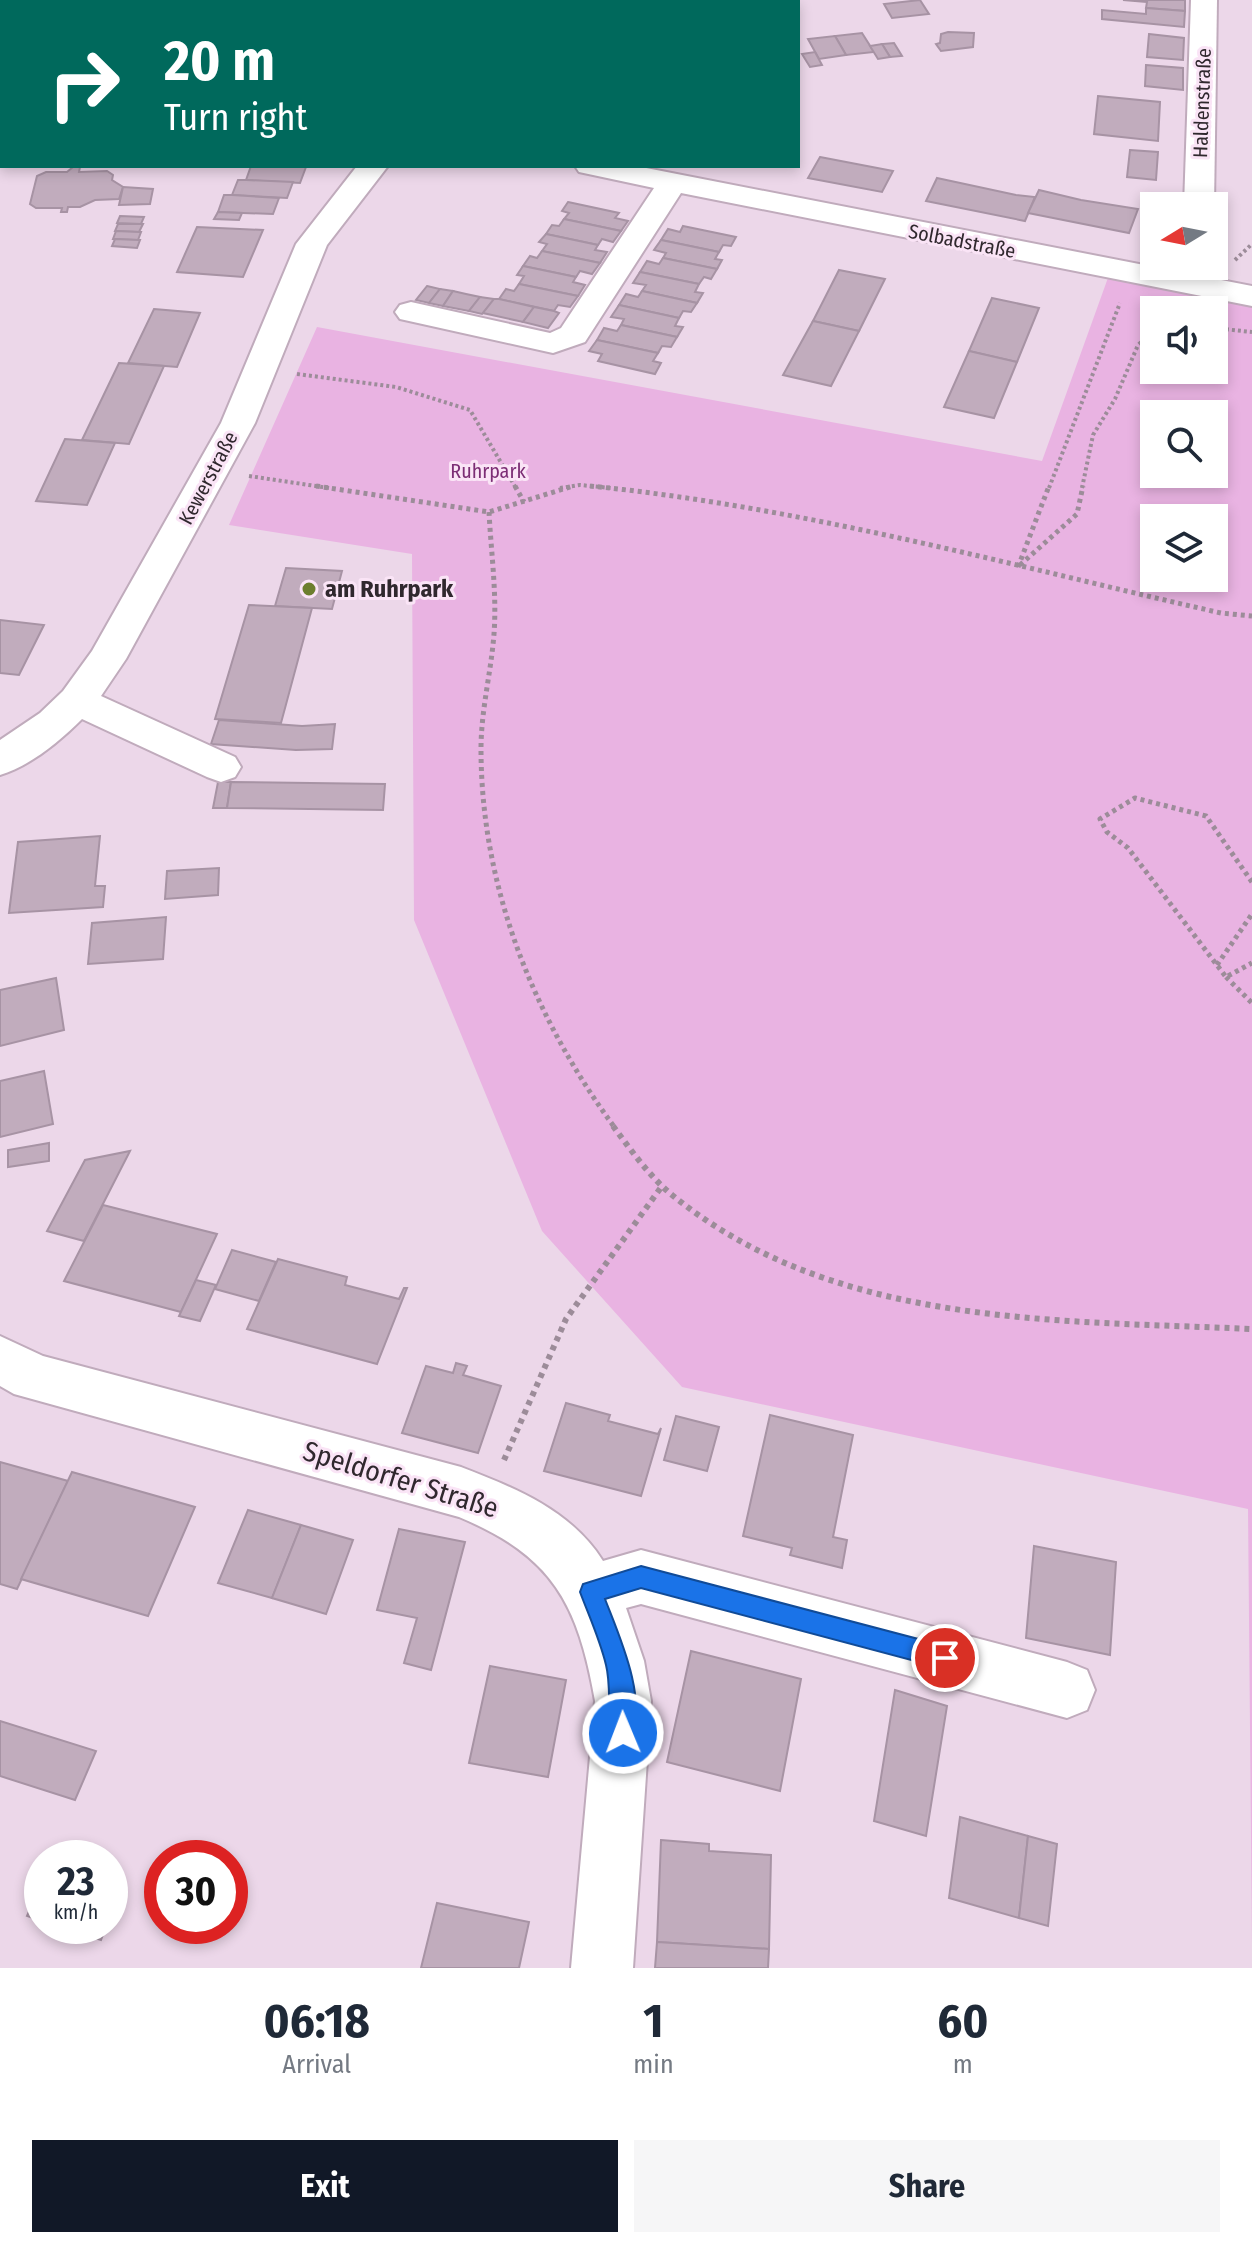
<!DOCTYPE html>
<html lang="en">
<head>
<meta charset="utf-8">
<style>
	body { margin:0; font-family:"Fira Sans Condensed",sans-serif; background:#f6f6f7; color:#1f2937; height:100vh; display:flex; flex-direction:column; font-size:30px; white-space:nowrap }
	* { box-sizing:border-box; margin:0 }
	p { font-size:26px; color:#747a83 }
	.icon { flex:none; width:44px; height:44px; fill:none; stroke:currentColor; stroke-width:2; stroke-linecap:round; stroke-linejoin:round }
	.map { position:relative; height:1968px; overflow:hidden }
	.side { display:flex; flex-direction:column; background:#fff; flex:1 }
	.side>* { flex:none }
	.top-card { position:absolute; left:0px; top:0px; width:800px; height:168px; box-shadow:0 4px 12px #0003; background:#00695c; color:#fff; overflow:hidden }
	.needle { width:52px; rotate:260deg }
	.controls { position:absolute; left:1140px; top:192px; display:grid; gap:16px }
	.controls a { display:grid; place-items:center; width:88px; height:88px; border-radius:0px; background:#fff; box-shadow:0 4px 12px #0003; font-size:40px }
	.speed { position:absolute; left:24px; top:1840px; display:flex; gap:16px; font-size:40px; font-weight:700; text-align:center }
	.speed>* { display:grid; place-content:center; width:104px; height:104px; border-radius:50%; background:#fff; box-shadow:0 4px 12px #0003; line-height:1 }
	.speed small { font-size:20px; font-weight:400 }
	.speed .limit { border:12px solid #d22; background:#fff; color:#111 }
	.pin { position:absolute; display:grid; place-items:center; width:68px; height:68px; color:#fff; margin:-34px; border:4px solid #fff; border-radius:50%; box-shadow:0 2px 8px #0007 }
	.me { position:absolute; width:88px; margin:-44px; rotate:359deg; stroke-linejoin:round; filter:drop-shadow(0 0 6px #0008) }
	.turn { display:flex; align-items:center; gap:28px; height:168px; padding:0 32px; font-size:36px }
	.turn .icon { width:104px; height:104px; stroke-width:2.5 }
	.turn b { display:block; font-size:56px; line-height:68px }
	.eta { display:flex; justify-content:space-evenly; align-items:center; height:136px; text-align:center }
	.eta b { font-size:48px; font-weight:700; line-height:56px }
	.cta { display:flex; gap:16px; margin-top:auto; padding:16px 32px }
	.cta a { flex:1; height:92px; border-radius:0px; background:#111827; color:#fff; font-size:32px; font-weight:700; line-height:92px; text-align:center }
	.cta a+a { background:#f6f6f7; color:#1f2937 }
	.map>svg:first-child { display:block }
	.green { fill:#e9b3e2; fill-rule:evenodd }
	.building { fill:#c1acbd; stroke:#a793a4; stroke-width:2 }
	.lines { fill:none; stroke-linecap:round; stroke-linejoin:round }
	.minor-casing { stroke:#c0abbc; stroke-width:4 }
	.path-far2 { stroke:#9c8c99; stroke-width:4; stroke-dasharray:3 3; stroke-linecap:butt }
	.path-far1 { stroke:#9c8c99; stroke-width:5; stroke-dasharray:4 4; stroke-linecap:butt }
	.path { stroke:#9c8c99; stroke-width:6; stroke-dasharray:5 5; stroke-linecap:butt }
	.minor { fill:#fff; fill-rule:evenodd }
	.route { fill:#1a73e8; stroke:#114b97; stroke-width:2 }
	.poi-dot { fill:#6c7e2e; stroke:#fae4f6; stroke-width:3 }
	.labels { text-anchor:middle; stroke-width:6; stroke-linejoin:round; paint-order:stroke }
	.far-street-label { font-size:20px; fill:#30282e; stroke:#fae4f6 }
	.far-park-label { font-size:20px; fill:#7c2e75; stroke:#fae4f6 }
	.poi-label { font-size:24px; font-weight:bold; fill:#30282e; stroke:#fae4f6; text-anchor:start }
	.near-street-label { font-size:28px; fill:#30282e; stroke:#fae4f6 }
</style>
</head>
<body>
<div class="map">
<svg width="1252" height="1968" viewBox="0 0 1252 1968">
	<rect width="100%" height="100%" fill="#ecd7e9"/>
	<path class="green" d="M1109 275 1252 300V1945L1248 1509 682 1387 542 1231 414 920 412 554 229 525 317 327 1042 461ZM1154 310H1214V370H1154ZM1154 414H1214V474H1154ZM1154 518H1214V578H1154Z"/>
	<g class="building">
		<path d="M120 0H176L96 2Z"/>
		<rect x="209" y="0" width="111" height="2"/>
		<path d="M920 0 929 14 892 18 884 4Z"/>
		<path d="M1123 0H1185V11L1146 8 1147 2Z"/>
		<path d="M1146 8 1185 11 1184 27 1102 19V10L1146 14Z"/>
		<path d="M948 32 974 33 973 47 941 51 936 44 940 43 941 34Z"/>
		<path d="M862 33 874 52 846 55 835 36Z"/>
		<path d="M1149 34 1184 38 1183 60 1147 57Z"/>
		<path d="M835 36 846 55 819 59 808 39Z"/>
		<path d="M894 43 902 56 890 57 882 44Z"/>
		<path d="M882 44 890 57 878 59 870 46Z"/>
		<path d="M815 52 822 65 810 67 802 54Z"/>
		<path d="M1146 65 1183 68V90L1145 86Z"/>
		<path d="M1098 96 1160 102 1158 141 1094 134Z"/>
		<path d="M1130 150 1158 152 1156 180 1127 177Z"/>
		<path d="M820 157 893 171 882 192 808 178Z"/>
		<path d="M251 166H289L306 167 300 183 246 180Z"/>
		<path d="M73 167H80L79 172 107 171 113 175 112 180 123 187 119 199 95 200 80 207H68L67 212H61L62 208H36L30 204 37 176 46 172H67Z"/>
		<path d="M937 178 1016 195 1035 197 1025 221 926 201Z"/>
		<path d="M238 180H246L293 182 287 198 232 195Z"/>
		<path d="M123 187 153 189 150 204 119 205Z"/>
		<path d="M1039 190 1081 200 1138 209 1129 233 1028 213Z"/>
		<path d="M224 195H232L279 198 273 214 218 212Z"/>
		<path d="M568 202 619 213 615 218 628 221 621 231 564 219 569 213 562 211Z"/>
		<path d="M218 212 242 213 239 220 214 219Z"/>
		<path d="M120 216 144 217 141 224 117 223Z"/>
		<path d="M564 219 621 231 613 242 602 239 598 245 546 234 552 225 559 226Z"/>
		<path d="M118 224H143L139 232 115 231Z"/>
		<path d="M683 226 736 237 731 246 723 245 719 252 661 240 668 229 680 232Z"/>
		<path d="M197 227 263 230 243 277 177 272Z"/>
		<path d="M116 231 139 232H141L138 240 113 239Z"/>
		<path d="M546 234 598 245 595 250 607 252 600 263 542 251 547 244 539 242Z"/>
		<path d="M115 239 138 240H140L137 248 112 246Z"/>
		<path d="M661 240 719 252 715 259 722 260 717 269 663 258 666 253 654 250Z"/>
		<path d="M542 251 600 263 592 274 580 271 576 277 523 266 530 256 537 258Z"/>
		<path d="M663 258 717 269 711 279 704 277 699 284 640 272 647 261 659 264Z"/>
		<path d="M523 266 576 277 573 282 585 285 578 296 519 284 524 276 517 275Z"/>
		<path d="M839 270 885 279 859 331 813 321Z"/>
		<path d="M640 272 699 284 695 292 703 293 697 303 642 291 646 285 633 283Z"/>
		<path d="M519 284 578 296 570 307 558 305 554 311 499 299 506 289 514 291Z"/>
		<path d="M427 286 440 289 429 303 416 300Z"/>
		<path d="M440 289 453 291 443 306 429 303Z"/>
		<path d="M453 291 466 294 480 297 469 311 443 306Z"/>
		<path d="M642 291 697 303 691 312 683 311 679 318 619 305 626 294 638 297Z"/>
		<path d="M480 297 494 299 482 314 469 311Z"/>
		<path d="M992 298 1039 308 1017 362 969 351Z"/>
		<path d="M494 299H499L534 307 523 322 483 313Z"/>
		<path d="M619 305 679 318 675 326 683 327 677 337 621 325 624 319 611 317Z"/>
		<path d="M534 307 554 311 559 313 548 328 523 322Z"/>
		<path d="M154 309 200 313 177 367 128 363Z"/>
		<path d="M813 321 859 331 831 386 783 375Z"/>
		<path d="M621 325 677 337 671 347 662 346 658 353 597 340 604 328 617 331Z"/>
		<path d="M597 340 658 353 653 361 661 363 655 374 598 361 602 354 589 351Z"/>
		<path d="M969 351 1017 362 994 418 944 407Z"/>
		<path d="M119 363 164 366 129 444 82 440Z"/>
		<path d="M65 439 115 443 87 505 36 501Z"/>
		<path d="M286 568 342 571 332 609 275 606Z"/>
		<path d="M249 605 312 608 281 723 215 719Z"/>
		<path d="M0 620 44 625 19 675 0 673Z"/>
		<path d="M219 720 302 726 335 724 332 749 296 750 211 744Z"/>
		<path d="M218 782H231L227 808H213Z"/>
		<path d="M231 782 385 784 383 810 227 808Z"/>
		<path d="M100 836 95 886H105L103 907 9 913 18 842Z"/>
		<path d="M219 868 218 895 165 899 167 871Z"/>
		<path d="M166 917 163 959 88 964 92 923Z"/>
		<path d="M56 978 64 1030 0 1046V990Z"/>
		<path d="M44 1071 53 1124 0 1137V1081Z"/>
		<path d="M49 1143V1161L8 1167V1150Z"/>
		<path d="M130 1151 84 1241 47 1231 85 1160Z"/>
		<path d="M103 1205 217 1234 181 1312 64 1281Z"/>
		<path d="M232 1250 276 1262 259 1301 215 1289Z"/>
		<path d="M278 1259 347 1277 345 1285 399 1299 404 1288H407L377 1364 247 1329Z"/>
		<path d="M196 1280 216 1285 200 1321 179 1316Z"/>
		<path d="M456 1363 467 1366 463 1375 501 1386 478 1453 402 1433 426 1366 453 1373Z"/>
		<path d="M566 1403 610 1415 608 1421 658 1434 661 1428 641 1496 544 1471Z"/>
		<path d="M770 1415 853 1435 833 1537 847 1540 842 1568 790 1555 792 1548 743 1536Z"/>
		<path d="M676 1416 719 1427 707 1471 664 1460Z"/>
		<path d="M0 1462 68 1481 17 1589 0 1584Z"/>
		<path d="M72 1472 195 1507 148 1616 21 1579Z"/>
		<path d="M248 1510 301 1525 272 1598 218 1583Z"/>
		<path d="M301 1525 353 1540 326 1614 272 1598Z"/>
		<path d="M399 1529 465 1542 431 1670 404 1663 417 1618 377 1610Z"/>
		<path d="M1034 1546 1116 1562 1110 1655 1026 1638Z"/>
		<path d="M691 1651 801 1679 780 1791 667 1762Z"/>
		<path d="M490 1666 566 1680 548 1777 469 1763Z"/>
		<path d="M895 1690 947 1706 926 1836 874 1821Z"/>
		<path d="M0 1721 96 1751 75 1800 0 1776Z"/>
		<path d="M960 1817 1028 1836 1019 1918 949 1898Z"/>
		<path d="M1028 1836 1057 1844 1048 1926 1019 1918Z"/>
		<path d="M661 1840 709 1844V1851L771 1855 769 1949 657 1942Z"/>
		<path d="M42 1882V1921L27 1916Z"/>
		<path d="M110 1883 123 1887 110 1917Z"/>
		<path d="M437 1903 529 1922 519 1968H421Z"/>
		<path d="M57 1926H106L101 1940Z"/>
		<path d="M657 1942 769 1949 768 1968H655Z"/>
	</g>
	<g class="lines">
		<defs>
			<g id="minor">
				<path d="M392 0H419L420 2H393Z"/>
				<path d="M1191 0H1217L1214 206H1184Z"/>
				<rect x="0" y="145" width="2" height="18"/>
				<path d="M357 166H388L327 245 255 423 126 659 101 696 235 757 241 767 235 777 221 782 207 777 82 719C60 741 30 766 0 775V740L40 713 63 691 92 651 221 423 296 244Z"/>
				<path d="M575 166H636L1252 286V306L681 193 585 342 553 353 400 319 395 312 400 305 411 302 550 333 561 328 654 188 579 172Z"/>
				<path d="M0 1336 43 1356 461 1467C515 1488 571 1510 603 1561L641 1550 1067 1662 1087 1670 1095 1690 1087 1710 1067 1718 641 1604 626 1608 644 1661 651 1701 633 1968H571L595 1701C578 1604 553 1556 459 1517L14 1394 0 1386Z"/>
			</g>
		</defs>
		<use href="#minor" class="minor-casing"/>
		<g class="path-far2">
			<path d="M1235 260 1252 244"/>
			<path d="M1214 328 1252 332"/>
			<path d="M297 374 396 387 470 410 516 488"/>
			<path d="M249 476 329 488"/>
			<path d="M560 488 580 485 611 488"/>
			<path d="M1049 488 1120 303"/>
			<path d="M1082 488 1093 435 1115 399 1138 345 1154 331"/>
		</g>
		<g class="path-far1">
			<path d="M316 486 489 512 573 486"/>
			<path d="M515 486 524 502"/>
			<path d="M590 486C803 507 1013 566 1221 613L1252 616"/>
			<path d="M489 512C491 552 497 593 494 634 491 673 481 710 481 749 481 887 534 1018 615 1128"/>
			<path d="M1020 565 1077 514 1083 486"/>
			<path d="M1018 567 1049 486"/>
			<path d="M1252 882 1206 816 1135 798 1100 819 1107 832 1128 848 1226 977 1252 963"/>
			<path d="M1217 965 1252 914"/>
			<path d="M1226 977 1252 1003"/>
		</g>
		<g class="path">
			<path d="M613 1126C631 1150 649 1176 672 1195 834 1327 1054 1320 1252 1329"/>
			<path d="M504 1460 566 1319 662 1186"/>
		</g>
		<use href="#minor" class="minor"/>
	</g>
	<path class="route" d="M641 1566 945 1646 953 1650 957 1658 953 1666 945 1669 641 1588 605 1599C620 1638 648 1699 631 1741L623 1744 614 1741C606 1720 612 1688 606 1665 600 1640 589 1616 580 1592L583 1584Z"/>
	<circle class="poi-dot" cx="309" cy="589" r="8"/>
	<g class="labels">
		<g class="far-street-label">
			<text transform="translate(1202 103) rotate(-88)" y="7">Haldenstraße</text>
			<text transform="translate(962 241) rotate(11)" y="7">Solbadstraße</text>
			<text transform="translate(208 478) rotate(-62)" y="7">Kewerstraße</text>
		</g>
		<g class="far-park-label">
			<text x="488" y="478">Ruhrpark</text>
		</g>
		<g class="poi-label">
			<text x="325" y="597">am Ruhrpark</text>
		</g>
		<g class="near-street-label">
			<text transform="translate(401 1479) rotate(17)" y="10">Speldorfer Straße</text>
		</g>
	</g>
</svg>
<div class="controls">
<a><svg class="needle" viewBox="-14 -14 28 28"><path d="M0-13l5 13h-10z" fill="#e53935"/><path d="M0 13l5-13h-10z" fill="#747a83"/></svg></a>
<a><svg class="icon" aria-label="sound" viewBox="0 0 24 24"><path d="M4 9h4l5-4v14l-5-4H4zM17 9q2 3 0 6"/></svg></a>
<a><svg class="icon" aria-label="search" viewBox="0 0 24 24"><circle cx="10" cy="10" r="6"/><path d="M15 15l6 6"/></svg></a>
<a><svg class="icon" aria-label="layers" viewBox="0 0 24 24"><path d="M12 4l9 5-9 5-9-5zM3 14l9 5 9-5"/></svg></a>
</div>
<div class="speed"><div>23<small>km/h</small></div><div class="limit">30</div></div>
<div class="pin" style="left:945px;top:1658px;background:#d93025"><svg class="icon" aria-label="arrive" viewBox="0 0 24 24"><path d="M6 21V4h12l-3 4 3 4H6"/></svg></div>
<svg class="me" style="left:623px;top:1733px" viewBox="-20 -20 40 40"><circle r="17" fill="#1a73e8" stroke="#fff" stroke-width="3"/><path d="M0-11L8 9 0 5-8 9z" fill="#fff"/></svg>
<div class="top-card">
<div class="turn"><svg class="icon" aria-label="right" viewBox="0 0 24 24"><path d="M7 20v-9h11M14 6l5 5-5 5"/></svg><div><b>20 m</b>Turn right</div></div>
</div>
</div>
<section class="side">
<div class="eta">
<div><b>06:18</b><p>Arrival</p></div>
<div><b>1</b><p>min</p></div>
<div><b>60</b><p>m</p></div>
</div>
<div class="cta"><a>Exit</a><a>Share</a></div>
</section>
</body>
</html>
